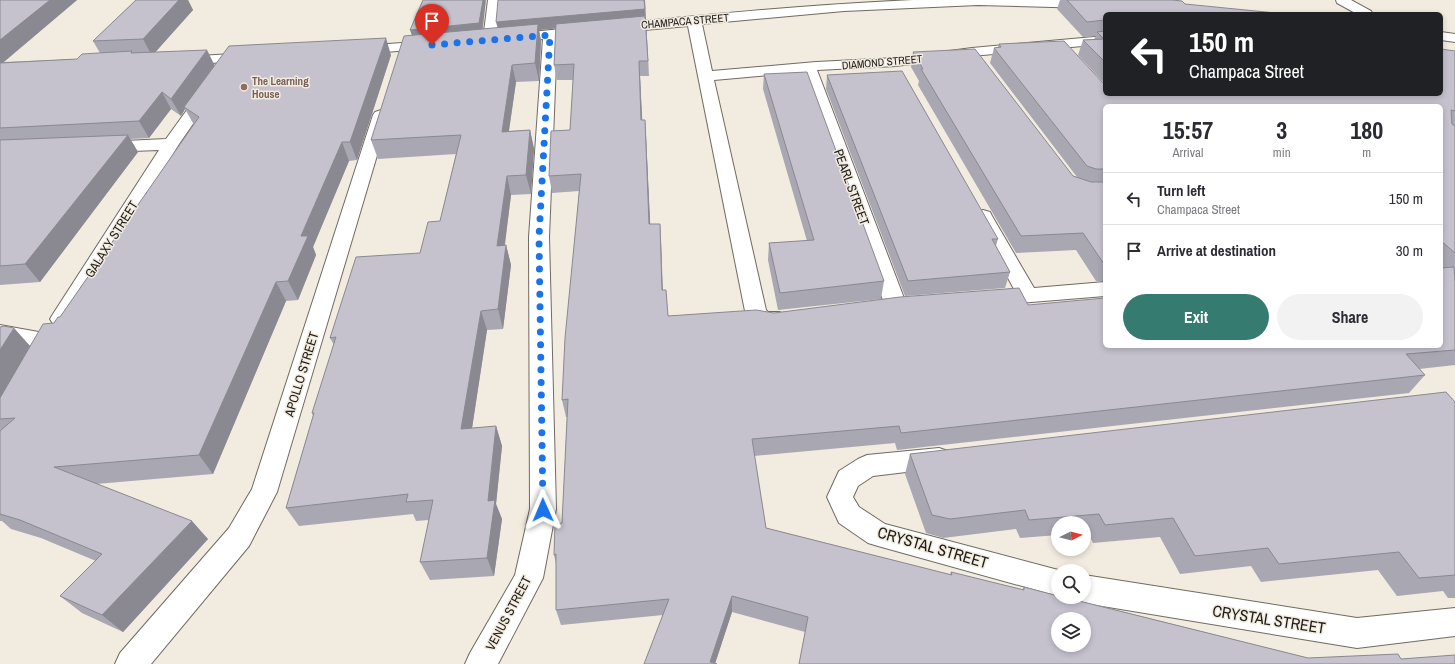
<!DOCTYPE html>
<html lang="en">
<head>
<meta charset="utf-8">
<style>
	body { margin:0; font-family:"Archivo Narrow",sans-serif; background:#f2f2f3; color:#2b2b33; height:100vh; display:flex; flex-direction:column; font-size:15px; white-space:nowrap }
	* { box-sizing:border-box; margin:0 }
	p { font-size:13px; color:#7c7c81 }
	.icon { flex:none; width:22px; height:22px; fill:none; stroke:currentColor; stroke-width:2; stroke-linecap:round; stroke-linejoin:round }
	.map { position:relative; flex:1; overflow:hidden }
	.panel { position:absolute; left:1103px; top:104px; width:340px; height:244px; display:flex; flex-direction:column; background:#fff; border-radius:6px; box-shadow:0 2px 6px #0003 }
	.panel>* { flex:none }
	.hud { position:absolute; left:1103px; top:12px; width:340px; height:84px; border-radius:6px; box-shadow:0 2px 6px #0003; background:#202124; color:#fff; overflow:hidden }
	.needle { width:26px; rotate:84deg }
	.fabs { position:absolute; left:1051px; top:516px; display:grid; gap:8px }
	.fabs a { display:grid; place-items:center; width:40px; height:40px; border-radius:50%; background:#fff; box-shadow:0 2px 6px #0003; font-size:20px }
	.pin { position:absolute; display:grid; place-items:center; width:34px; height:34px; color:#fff; margin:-41px -17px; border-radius:50% 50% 50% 0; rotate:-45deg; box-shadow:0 0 4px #0007 }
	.pin .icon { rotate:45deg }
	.me { position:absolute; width:44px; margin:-22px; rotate:359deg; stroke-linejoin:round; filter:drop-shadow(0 0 3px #0008) }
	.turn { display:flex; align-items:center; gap:14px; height:84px; padding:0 20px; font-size:18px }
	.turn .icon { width:52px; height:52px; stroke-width:2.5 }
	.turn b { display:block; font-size:28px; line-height:34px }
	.eta { display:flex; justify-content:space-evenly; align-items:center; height:68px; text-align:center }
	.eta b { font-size:24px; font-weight:700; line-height:28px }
	.primary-button { display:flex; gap:8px; margin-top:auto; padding:8px 20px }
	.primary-button a { flex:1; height:46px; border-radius:24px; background:#367b70; color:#fff; font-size:16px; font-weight:700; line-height:46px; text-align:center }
	.primary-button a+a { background:#f2f2f3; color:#2b2b33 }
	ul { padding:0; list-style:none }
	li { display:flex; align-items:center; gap:12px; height:52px; padding:0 20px; border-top:1px solid #e1e1e2 }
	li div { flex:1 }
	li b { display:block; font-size:15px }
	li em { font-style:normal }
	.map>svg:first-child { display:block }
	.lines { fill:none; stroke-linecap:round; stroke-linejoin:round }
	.minor-casing { stroke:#716a61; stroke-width:2 }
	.minor { fill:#fff; fill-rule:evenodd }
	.wall { fill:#a9a7b1 }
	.shaded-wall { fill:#8a8890 }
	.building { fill:#c5c2ce; stroke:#8a8890; fill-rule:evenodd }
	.route { stroke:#1a73e8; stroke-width:7; stroke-dasharray:0 12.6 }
	.education-dot { fill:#8d6e63; stroke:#f2ebe0; stroke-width:1.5 }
	.labels { text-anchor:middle; stroke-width:3; stroke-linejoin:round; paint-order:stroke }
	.far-street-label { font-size:11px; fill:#1f1c18; stroke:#f2ebe0 }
	.far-education-label { font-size:11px; font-weight:bold; fill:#785e54; stroke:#f2ebe0; text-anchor:start }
	.street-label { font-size:13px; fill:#1f1c18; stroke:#f2ebe0 }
	.near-street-label { font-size:16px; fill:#1f1c18; stroke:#f2ebe0 }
</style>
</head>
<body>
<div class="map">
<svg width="1455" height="664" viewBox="0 0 1455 664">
	<rect width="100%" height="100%" fill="#f2ebe0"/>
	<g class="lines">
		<defs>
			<g id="minor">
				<path d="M488 0H500L497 40 495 43 490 44 485 43 483 40Z"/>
				<path d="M913 0H1085L1094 1 1095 4 1094 7 1089 8 978 5 844 11 702 24 712 71 816 62 896 58 972 48 1105 36V44L972 56 896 66 817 70 907 306 904 311 896 313 888 311 885 306 802 72 714 80 766 310 768 312H779L787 315 790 320 787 325C776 328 765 328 754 325L745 311 688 26 557 38 549 237 556 509 543 578 498 664H465L470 653 515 575 530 509 529 237 543 39 511 42 506 41 504 38 506 35 511 34C645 21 779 6 913 0Z"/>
				<path d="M1336 0H1351L1371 11 1373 14H1357L1337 3Z"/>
				<path d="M1441 32 1455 34V42L1441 40Z"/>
				<path d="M431 41 436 42 438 45 436 48 359 54 354 53 352 50 354 47 359 46Z"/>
				<path d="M249 53 254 54 256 57 254 60 182 65 177 64 175 61 177 58 182 57Z"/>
				<path d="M207 87 212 89 215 92 179 144 69 324 61 327 53 324 50 319 53 314 159 150 104 152 98 151 96 147 98 143 104 142 166 139 202 89Z"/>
				<path d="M381 110 387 112 389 115 277 492 249 546 151 664H115L120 653 229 528 252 489 373 115 375 112Z"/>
				<path d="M983 210 990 212 992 216 1034 288 1105 282V296L993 305 986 303 982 298 986 293 1014 289 974 216 976 212Z"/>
				<path d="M0 325 55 335 58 341 55 347 47 349 0 341Z"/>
				<path d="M939 448 948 451 952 458 948 465 939 468 873 476 858 486 853 497 859 507 885 524 1062 571H1058V596L878 546 868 543 839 523 827 497 839 471 858 459 867 455Z"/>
				<path d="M1084 575 1357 618 1455 608V636L1357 648 1084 603 1073 597H1084Z"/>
			</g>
		</defs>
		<use href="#minor" class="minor-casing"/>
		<use href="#minor" class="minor"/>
	</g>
	<g class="wall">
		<path d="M0 0H77L4 62 77 59 100 53 93 41 136 0H188L193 10 155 52 215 65 391 55 357 160 349 161 313 247 316 255 298 300 286 301 213 474 96 484 208 539 123 632 82 613 60 596 96 561 41 538 11 529 2 521H0V327L30 346 60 317 194 125 185 109 181 116 171 109 149 138 130 139 138 152 40 282 0 285Z"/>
		<path d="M1060 0H1172L1185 4 1105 14V84L1078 55 1083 40 1094 39 1096 36 1083 37 1057 9Z"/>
		<path d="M645 20 649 76H640L642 120H645L646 136 650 224H660L661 241 663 290 668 316 1028 305 1441 346V106H1105V281H1096L1076 250 1016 253 918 85 919 81 911 67 913 52 1073 176 1077 177 990 63 994 48 998 47 999 44 1105 94H1441L1455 51V365L1419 369 1425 375 1409 393 897 450 895 443 754 456 766 528 950 575 951 572 1022 590 1024 587 1308 658 1401 659 1455 664H799L805 632 732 612 715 663 644 664 663 615 561 625 556 610V564L554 555 562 523 567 417H566L562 400 579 191 552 193 549 176 570 130 573 80H557L554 65 556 28 539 30 541 41 539 81 516 82 509 131 530 130 534 149 531 194 511 195 505 245H506L511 265 503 329 487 330 472 428 496 426 502 446 496 504 502 519 494 576 430 580 420 562 429 520 416 521 413 514 299 526 286 508 313 416 312 413 334 345 330 338 420 253 440 221 456 154 378 159 371 140 482 29Z"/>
		<path d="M764 74 884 281 881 299 778 310 768 260 769 243 807 241 763 89Z"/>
		<path d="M827 75 998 239 996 246 1010 272 1005 288 905 296 826 89Z"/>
		<path d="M1455 402V598H1448L1443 591 1397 596 1378 570 1261 582 1251 566 1180 574 1160 537 1093 543 1088 533H1084V523H1058V535L1020 538 1016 529 943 538 926 533 905 474 910 454Z"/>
	</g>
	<g class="shaded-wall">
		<path d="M50 0H77L0 65V40Z"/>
		<path d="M179 0H188L193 10 152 56 143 39Z"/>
		<path d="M483 0H486L482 35 414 41 410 30Z"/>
		<path d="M645 0 649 76 645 20 539 30 541 41 539 81 535 63 499 33 496 22Z"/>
		<path d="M386 38 391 55 357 160 350 142Z"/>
		<path d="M207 50 215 66 184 107 185 109 181 116 171 99Z"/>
		<path d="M639 61 640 76 643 136 641 120Z"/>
		<path d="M512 65 516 82 506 150 502 132Z"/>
		<path d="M162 92 171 109 149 138 139 121Z"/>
		<path d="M645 120 646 136 651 241 649 224Z"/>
		<path d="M530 130 534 149 531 194 526 175Z"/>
		<path d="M128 135 138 152 40 282 25 264Z"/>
		<path d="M342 142 349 161 313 247 316 255 298 300 288 281 301 236Z"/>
		<path d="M507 176 511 195 502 265 497 246Z"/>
		<path d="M660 224 661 241 663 307 662 290Z"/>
		<path d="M506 245 511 265 503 329 498 309Z"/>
		<path d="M276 282 286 301 213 474 199 455Z"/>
		<path d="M481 311 487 330 469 448 461 429Z"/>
		<path d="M14 328 31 347 0 401V350Z"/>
		<path d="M496 426 502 446 496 504 502 519 494 576 487 558 488 501Z"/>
		<path d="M192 521 208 539 123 632 102 615Z"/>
		<path d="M732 596V612L715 664 710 662Z"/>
	</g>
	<g class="building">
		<path d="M0 0H50L0 40Z"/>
		<path d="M136 0H179L143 39 93 41Z"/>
		<path d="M423 0H483L479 23 410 30Z"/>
		<path d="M498 0H644L645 9 496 22Z"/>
		<path d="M1067 0H1172L1182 1 1185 4 1286 14H1105V20L1087 22Z"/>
		<path d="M645 16 648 61H639L641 120H645L649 224H660L662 290H666L668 316 756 310 774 313 900 297 1019 288 1028 305 1105 298V346H1441V268L1454 267 1455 282V350L1406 354 1425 375 901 433 899 426 752 439 766 528 952 575 951 572 1024 590V587L1058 596V597H1063L1308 658 1398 654 1401 659 1455 655V664H799L808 617 732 596 710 662 717 664H644L669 599 556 610V554L554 555 555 524 562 523 568 399 562 400 565 338 581 174 549 176 551 131 570 130 574 64 554 65 556 24ZM1058 619H1084V645H1058Z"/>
		<path d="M538 24 535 63 512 65 502 132 530 130 526 175 507 176 497 246 506 245 498 309 481 311 461 429 496 426 488 501 495 500 487 558 420 562 433 500 406 502 408 494 286 508 314 413H312L336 337 330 338 356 257 420 253 428 222 440 221 461 135 371 140 404 36Z"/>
		<path d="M1105 31V62L1083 40 1104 39 1097 32Z"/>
		<path d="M386 38 350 142H342L301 236H308L288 281 276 282 199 455 54 467 192 521 102 615 60 596 102 554 20 520 0 514V431L15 418 0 419V398L43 324 54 323 58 317H60L199 117 184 107 229 46Z"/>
		<path d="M1064 41 1105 85V94H1441V49L1455 51V111L1451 110 1452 124 1455 126V253L1441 241V106H1105V169H1096L1087 166 994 48 1001 47 999 44Z"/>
		<path d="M975 49 1073 176 1091 182H1105V264H1104L1083 233 1021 236 921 69H923L913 52Z"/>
		<path d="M207 50 171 99 162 92 139 121 0 128V63L77 59 82 54 132 51 131 53Z"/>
		<path d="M902 71 998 239H992L1010 272 908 281 827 75Z"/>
		<path d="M807 72 884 281 780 293 769 243 814 240 764 74Z"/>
		<path d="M128 135 25 264 0 266V140Z"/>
		<path d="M4 326 14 328 0 350V327Z"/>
		<path d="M1446 392 1455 402V575L1419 578 1399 552 1279 564 1268 548 1195 556 1173 518 1105 525 1099 514 1029 520 1025 510 950 519 932 515 910 454Z"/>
	</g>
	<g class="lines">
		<path class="route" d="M432 45 550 35 539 237 543 510"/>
	</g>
	<circle class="education-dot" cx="244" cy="87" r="4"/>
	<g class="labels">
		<g class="far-street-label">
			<text transform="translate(685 21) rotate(-5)" y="4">CHAMPACA STREET</text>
			<text transform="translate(882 62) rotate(-5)" y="4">DIAMOND STREET</text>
		</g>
		<g class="far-education-label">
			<text x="252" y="85">The Learning<tspan x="252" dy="13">House</tspan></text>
		</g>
		<g class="street-label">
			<text transform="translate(852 187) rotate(70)" y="5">PEARL STREET</text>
			<text transform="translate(111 239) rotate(-58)" y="5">GALAXY STREET</text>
			<text transform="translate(301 374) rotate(-73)" y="5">APOLLO STREET</text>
			<text transform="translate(508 613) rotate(-62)" y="5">VENUS STREET</text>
		</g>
		<g class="near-street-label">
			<text transform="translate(933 547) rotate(16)" y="6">CRYSTAL STREET</text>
			<text transform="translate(1269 619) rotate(9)" y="6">CRYSTAL STREET</text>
		</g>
	</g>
</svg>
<div class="fabs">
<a><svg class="needle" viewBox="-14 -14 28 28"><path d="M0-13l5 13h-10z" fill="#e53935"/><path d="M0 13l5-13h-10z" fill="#7c7c81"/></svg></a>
<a><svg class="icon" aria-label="search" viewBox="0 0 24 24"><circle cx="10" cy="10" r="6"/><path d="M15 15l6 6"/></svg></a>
<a><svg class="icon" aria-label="layers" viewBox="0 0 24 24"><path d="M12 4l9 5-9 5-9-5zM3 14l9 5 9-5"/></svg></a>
</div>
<div class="pin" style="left:432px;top:45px;background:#d93025"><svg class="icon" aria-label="arrive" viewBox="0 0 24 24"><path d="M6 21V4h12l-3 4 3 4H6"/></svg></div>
<svg class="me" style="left:543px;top:510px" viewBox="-20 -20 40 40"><path d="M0-17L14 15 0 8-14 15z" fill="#1a73e8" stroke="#fff" stroke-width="4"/></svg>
<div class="hud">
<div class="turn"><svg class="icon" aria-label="left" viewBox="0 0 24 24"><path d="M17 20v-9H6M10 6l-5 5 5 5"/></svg><div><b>150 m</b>Champaca Street</div></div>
</div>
<section class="panel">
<div class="eta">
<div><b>15:57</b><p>Arrival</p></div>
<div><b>3</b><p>min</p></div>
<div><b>180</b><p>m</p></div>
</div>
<ul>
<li><svg class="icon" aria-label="left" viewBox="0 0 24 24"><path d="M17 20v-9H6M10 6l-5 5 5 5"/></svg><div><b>Turn left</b><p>Champaca Street</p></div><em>150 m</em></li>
<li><svg class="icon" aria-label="arrive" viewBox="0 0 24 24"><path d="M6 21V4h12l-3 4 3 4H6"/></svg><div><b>Arrive at destination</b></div><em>30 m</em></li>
</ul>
<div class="primary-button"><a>Exit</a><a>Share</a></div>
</section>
</div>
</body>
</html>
